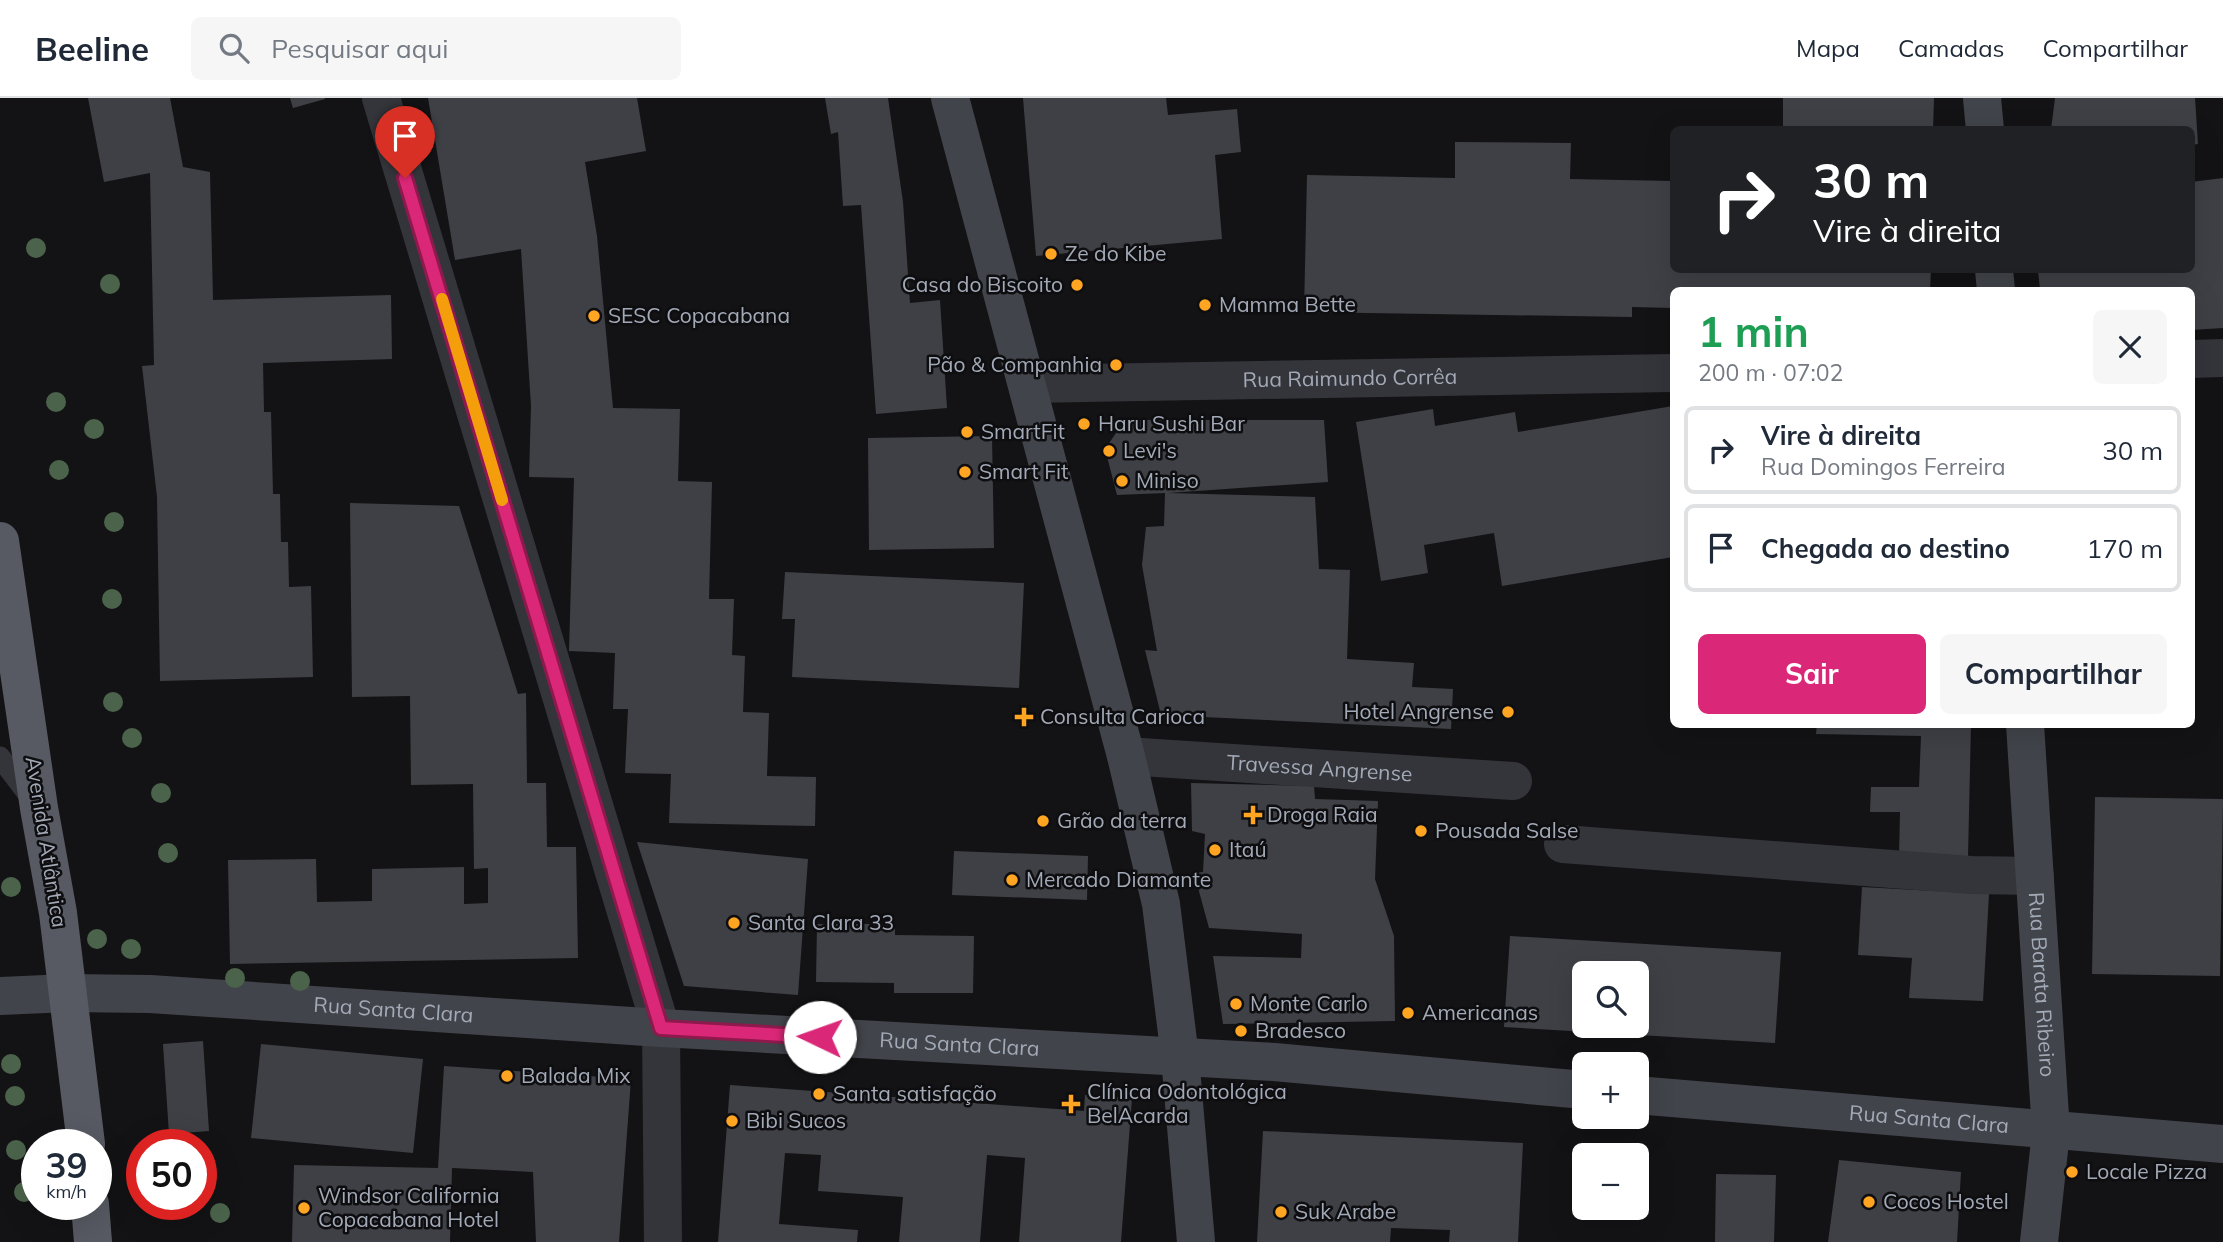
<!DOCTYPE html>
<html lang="pt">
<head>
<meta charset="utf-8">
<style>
	body { margin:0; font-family:Mulish,sans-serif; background:#f6f6f7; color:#1f2937; height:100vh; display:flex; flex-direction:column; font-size:26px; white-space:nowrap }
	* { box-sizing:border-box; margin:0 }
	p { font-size:23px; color:#747a83 }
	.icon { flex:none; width:38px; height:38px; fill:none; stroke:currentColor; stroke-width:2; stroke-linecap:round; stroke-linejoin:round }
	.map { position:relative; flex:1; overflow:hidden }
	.panel { position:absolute; left:1670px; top:189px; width:525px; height:441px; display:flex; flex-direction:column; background:#fff; border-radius:10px; box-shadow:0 7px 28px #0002 }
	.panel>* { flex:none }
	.banner { position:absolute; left:1670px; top:28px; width:525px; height:147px; border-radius:10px; box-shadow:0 7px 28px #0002; background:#202124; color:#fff; overflow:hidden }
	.tools { position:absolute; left:1572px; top:863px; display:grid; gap:14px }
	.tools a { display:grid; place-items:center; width:77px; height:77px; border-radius:10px; background:#fff; box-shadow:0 7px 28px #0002; font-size:35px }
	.speed { position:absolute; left:21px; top:1031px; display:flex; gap:14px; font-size:35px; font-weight:700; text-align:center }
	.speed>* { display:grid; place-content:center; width:91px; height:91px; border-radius:50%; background:#fff; box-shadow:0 7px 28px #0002; line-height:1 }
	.speed small { font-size:18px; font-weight:400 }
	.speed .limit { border:10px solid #d22; background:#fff; color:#111 }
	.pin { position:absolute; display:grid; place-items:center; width:60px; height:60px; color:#fff; margin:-72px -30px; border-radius:50% 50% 50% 0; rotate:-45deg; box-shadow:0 0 7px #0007 }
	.pin .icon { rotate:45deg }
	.me { position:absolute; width:77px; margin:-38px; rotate:273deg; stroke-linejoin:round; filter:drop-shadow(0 0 5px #0008) }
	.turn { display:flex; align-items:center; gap:24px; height:147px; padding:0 28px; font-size:32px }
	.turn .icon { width:91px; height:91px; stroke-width:2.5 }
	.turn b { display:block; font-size:49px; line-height:60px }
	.round { display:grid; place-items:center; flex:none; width:74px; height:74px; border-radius:10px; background:#f6f6f7 }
	.summary { display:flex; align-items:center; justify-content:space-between; height:119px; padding:0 28px }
	h1 { font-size:42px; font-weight:700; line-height:52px; color:#1e9e55 }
	.primary-button { display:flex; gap:14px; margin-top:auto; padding:14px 28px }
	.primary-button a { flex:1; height:80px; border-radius:10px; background:#db2777; color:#fff; font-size:28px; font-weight:700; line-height:80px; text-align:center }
	.primary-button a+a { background:#f6f6f7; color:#1f2937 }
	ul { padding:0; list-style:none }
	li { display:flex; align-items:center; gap:21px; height:88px; margin:0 14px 10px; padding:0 14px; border:4px solid #e0e1e3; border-radius:10px }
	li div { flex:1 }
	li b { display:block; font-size:26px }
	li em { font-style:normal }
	header { display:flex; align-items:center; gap:42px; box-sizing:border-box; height:98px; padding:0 35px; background:#fff; border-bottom:2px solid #e0e1e3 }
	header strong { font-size:33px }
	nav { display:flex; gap:38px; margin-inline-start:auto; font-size:24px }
	.search { width:490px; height:63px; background:#f6f6f7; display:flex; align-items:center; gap:18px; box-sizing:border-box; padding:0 24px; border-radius:10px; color:#747a83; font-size:26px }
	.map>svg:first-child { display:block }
	.building { fill:#3f4045; fill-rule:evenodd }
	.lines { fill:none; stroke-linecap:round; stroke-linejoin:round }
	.service { stroke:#34353a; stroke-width:21 }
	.minor { stroke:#34353a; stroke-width:38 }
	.secondary { stroke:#41444a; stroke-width:38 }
	.trunk { stroke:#575a62; stroke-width:38 }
	.tree { fill:#4b634b }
	.route-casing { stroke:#8e194d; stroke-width:18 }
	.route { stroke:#db2777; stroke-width:12 }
	.slow { stroke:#f59e0b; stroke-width:12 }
	.poi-dot { fill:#ffa521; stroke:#0e0e10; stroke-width:2.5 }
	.labels { text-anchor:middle; stroke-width:5; stroke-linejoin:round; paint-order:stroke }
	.poi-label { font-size:21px; fill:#a3aab7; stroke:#0e0e10; text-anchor:start }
	.street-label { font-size:21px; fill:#a3aab7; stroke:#0e0e10 }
</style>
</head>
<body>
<header>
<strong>Beeline</strong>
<div class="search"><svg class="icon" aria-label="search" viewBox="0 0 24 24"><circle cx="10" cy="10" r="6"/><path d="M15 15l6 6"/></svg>Pesquisar aqui</div>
<nav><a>Mapa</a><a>Camadas</a><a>Compartilhar</a></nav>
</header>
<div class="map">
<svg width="2223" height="1144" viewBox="0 0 2223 1144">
	<rect width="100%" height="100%" fill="#131315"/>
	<g class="building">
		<path d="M88 0H170L183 69 210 74 213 202 391 197 392 261 263 265 264 314H271L273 396H280L281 444H288L289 489 311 488 313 579 160 583 157 399 142 268 154 267 150 75 104 84Z"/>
		<path d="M290 0H325V1L293 10Z"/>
		<path d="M428 0H637L646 53 585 64 597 138 613 310 680 311 678 383 712 384 709 501H734L732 557 745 558 743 614 769 615 767 678 816 679 815 728 669 725 671 676 625 675 628 611H613L615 555 569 553 574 380 529 379 531 308 521 151 455 162Z"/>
		<path d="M825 0H888L903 104 910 205 940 202 947 310 876 316 861 107 843 108 838 34 831 36Z"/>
		<path d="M1023 0H1166L1168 17 1237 11 1241 54 1215 57 1222 141 1036 158Z"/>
		<path d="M1783 0H1934L1933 32H1783Z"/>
		<path d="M2055 0H2195L2198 46 2191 47V32H2051Z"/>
		<path d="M1455 44 1571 45 1570 81 1673 83V172H1931L1930 192H1673V210L1632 209V219L1304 214 1307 77 1455 80Z"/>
		<path d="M2223 80V230L2191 232V192H2040L2038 172H2191V84Z"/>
		<path d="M1673 308V459L1502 488 1494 435 1424 447 1428 475 1381 483 1356 324 1433 311 1435 328 1515 314 1518 334Z"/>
		<path d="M1125 322H1324L1328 384 1168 395 1315 399 1319 471 1350 472 1347 561 1414 565 1412 589 1453 591 1451 631 1161 617 1145 552 1157 553 1142 467 1146 429 1164 428 1165 395 1117 397 1105 351Z"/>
		<path d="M992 338 994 450 869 452 868 340Z"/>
		<path d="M350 405 459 408 518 596 526 595 527 685H546L547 749H576L578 860 230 866 228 762 316 761 317 804 372 803V771L464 769V806L488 805V770L474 771 473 686 411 687 410 598 352 599Z"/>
		<path d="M785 474 1024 485 1019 590 792 579 795 521H782Z"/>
		<path d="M1817 626H1971L1968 759 1899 758 1900 714H1870L1871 689H1919L1921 638 1816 636Z"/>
		<path d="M1191 685 1314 688 1315 701 1378 703 1375 781 1394 838 1395 923 1223 926 1213 858 1301 860 1302 836 1209 830 1194 775 1203 774 1205 736 1192 733Z"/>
		<path d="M2095 699 2223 701 2220 878 2092 876Z"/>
		<path d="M637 744 808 761 798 897 684 888Z"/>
		<path d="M954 753 1088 758 1087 802 952 797Z"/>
		<path d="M1862 789 1989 796 1983 903 1909 900 1912 860 1858 857Z"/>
		<path d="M817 826H895V837L974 838 973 895H894V885L816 884Z"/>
		<path d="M1510 838 1781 854 1775 945 1504 929ZM1584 875H1636V928H1584Z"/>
		<path d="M203 943 209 1033 169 1036 163 946Z"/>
		<path d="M261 946 423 961 413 1055 251 1040Z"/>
		<path d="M444 968 631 981 619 1144H536L533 1074 452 1070 450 1144H292L294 1067 438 1070Z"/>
		<path d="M730 987 1084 1013 1085 997 1132 1000 1121 1144H1019L1025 1060 987 1057 980 1144H899L903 1099 818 1093 821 1057 785 1055 779 1126 858 1132 857 1144H718Z"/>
		<path d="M1263 1033 1523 1045 1518 1144H1449L1450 1132 1391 1130 1390 1144H1257Z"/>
		<path d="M1839 1062 1961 1074 1957 1144H1828Z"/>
		<path d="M1716 1076 1776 1077 1774 1144H1715Z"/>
	</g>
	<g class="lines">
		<path class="service" d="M0 659 31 700"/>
		<g class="minor">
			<path d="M381 0 661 930 663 1144"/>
			<path d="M2191 261 2223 260"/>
			<path id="s1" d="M1028 286 1673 275"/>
			<path id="s2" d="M1126 658 1513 683"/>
			<path d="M1563 746 1971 777 2035 778"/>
		</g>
		<g class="secondary">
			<path d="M950 0 1126 658 1161 806 1180 959 1196 1144"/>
			<path d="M1982 0 1985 32"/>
			<path d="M1994 172 1996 192"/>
			<path id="s3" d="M2025 626 2051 1034 2039 1144"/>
			<path id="s4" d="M0 898 68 895 150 896 661 930 1274 964 1584 992"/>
			<path id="s5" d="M1636 997 2223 1046"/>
		</g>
		<g class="trunk">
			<path d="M0 443 39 710 58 815 86 1046"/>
			<path d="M90 1106 93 1144"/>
		</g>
	</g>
	<g class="tree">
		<circle cx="36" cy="150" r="10"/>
		<circle cx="110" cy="186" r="10"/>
		<circle cx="56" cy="304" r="10"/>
		<circle cx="94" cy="331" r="10"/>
		<circle cx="59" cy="372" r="10"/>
		<circle cx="114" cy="424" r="10"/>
		<circle cx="112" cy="501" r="10"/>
		<circle cx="113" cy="604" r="10"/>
		<circle cx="132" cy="640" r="10"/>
		<circle cx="161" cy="695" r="10"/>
		<circle cx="168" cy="755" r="10"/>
		<circle cx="11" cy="789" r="10"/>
		<circle cx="97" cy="841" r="10"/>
		<circle cx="131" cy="851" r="10"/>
		<circle cx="235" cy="880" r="10"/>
		<circle cx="300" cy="883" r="10"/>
		<circle cx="11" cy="966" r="10"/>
		<circle cx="15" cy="998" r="10"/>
		<circle cx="16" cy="1052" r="10"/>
		<circle cx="24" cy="1094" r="10"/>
		<circle cx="220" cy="1115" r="10"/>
	</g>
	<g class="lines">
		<defs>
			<path id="route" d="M405 80 661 930 820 939"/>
		</defs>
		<use href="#route" class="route-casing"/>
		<use href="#route" class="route"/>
		<path class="slow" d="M442 201 502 402"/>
	</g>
	<g class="poi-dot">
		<circle cx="1051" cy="156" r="7"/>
		<circle cx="1077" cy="187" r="7"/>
		<circle cx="1205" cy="207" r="7"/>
		<circle cx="594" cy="218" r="7"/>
		<circle cx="1116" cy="267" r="7"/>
		<circle cx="1084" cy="326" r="7"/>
		<circle cx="967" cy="334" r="7"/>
		<circle cx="1109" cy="353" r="7"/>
		<circle cx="965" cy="374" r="7"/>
		<circle cx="1122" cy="383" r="7"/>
		<circle cx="1508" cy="614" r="7"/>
		<path d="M1020.5 608.5h7v7h7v7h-7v7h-7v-7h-7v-7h7z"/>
		<path d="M1249.5 706.5h7v7h7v7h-7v7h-7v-7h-7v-7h7z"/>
		<circle cx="1043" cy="723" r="7"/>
		<circle cx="1421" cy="733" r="7"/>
		<circle cx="1215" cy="752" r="7"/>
		<circle cx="1012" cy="782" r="7"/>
		<circle cx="734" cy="825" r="7"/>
		<circle cx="1236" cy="906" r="7"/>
		<circle cx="1408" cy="915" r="7"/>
		<circle cx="1241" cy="933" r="7"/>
		<circle cx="507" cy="978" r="7"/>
		<circle cx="819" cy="996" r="7"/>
		<path d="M1067.5 995.5h7v7h7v7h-7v7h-7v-7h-7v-7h7z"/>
		<circle cx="732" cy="1023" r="7"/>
		<circle cx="2072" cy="1074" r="7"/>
		<circle cx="1869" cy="1104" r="7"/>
		<circle cx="304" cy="1110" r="7"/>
		<circle cx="1281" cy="1114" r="7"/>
	</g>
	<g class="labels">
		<g class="poi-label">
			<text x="1065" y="163">Ze do Kibe</text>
			<text x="1063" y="194" text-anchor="end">Casa do Biscoito</text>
			<text x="1219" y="214">Mamma Bette</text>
			<text x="608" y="225">SESC Copacabana</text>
			<text x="1102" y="274" text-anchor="end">Pão &amp; Companhia</text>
			<text x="1098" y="333">Haru Sushi Bar</text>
			<text x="981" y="341">SmartFit</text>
			<text x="1123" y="360">Levi's</text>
			<text x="979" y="381">Smart Fit</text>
			<text x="1136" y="390">Miniso</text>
			<text x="1494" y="621" text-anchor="end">Hotel Angrense</text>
			<text x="1040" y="626">Consulta Carioca</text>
			<text x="1267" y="724">Droga Raia</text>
			<text x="1057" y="730">Grão da terra</text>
			<text x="1435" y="740">Pousada Salse</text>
			<text x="1229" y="759">Itaú</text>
			<text x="1026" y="789">Mercado Diamante</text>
			<text x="748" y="832">Santa Clara 33</text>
			<text x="1250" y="913">Monte Carlo</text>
			<text x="1422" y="922">Americanas</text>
			<text x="1255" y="940">Bradesco</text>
			<text x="521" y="985">Balada Mix</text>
			<text x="1087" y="1001">Clínica Odontológica<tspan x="1087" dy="24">BelAcarda</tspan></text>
			<text x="833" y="1003">Santa satisfação</text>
			<text x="746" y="1030">Bibi Sucos</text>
			<text x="2086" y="1081">Locale Pizza</text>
			<text x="318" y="1105">Windsor California<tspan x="318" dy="24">Copacabana Hotel</tspan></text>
			<text x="1883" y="1111">Cocos Hostel</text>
			<text x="1295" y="1121">Suk Arabe</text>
		</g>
		<g class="street-label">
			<text dy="7" stroke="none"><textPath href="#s1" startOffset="322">Rua Raimundo Corrêa</textPath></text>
			<text dy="7" stroke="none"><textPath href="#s2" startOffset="194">Travessa Angrense</textPath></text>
			<text transform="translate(46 744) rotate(81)" y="7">Avenida Atlântica</text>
			<text dy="7" stroke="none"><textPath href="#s3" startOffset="261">Rua Barata Ribeiro</textPath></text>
			<text dy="7" stroke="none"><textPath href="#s4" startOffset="394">Rua Santa Clara</textPath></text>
			<text dy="7" stroke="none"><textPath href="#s4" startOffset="961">Rua Santa Clara</textPath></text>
			<text dy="7" stroke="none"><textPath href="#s5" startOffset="294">Rua Santa Clara</textPath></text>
		</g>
	</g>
</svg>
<div class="tools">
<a><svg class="icon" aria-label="search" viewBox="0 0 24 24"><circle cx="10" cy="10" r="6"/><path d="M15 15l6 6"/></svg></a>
<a>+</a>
<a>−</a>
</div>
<div class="speed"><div>39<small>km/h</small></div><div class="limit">50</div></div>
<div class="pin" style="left:405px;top:80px;background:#d93025"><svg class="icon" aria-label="arrive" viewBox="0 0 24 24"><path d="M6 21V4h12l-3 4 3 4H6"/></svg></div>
<svg class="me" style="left:820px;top:939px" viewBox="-20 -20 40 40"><circle r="19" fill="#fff"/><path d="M0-13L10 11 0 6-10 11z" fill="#db2777"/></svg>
<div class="banner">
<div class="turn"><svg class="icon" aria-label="right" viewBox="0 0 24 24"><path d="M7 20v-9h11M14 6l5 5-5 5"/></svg><div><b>30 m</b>Vire à direita</div></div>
</div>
<section class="panel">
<div class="summary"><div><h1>1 min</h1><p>200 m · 07:02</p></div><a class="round"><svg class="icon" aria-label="close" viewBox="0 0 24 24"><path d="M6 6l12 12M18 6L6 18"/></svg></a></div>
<ul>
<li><svg class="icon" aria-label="right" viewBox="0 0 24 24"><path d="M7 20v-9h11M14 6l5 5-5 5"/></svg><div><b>Vire à direita</b><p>Rua Domingos Ferreira</p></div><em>30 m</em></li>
<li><svg class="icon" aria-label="arrive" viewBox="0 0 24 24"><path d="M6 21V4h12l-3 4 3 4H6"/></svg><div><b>Chegada ao destino</b></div><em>170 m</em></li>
</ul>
<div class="primary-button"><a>Sair</a><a>Compartilhar</a></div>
</section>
</div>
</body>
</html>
